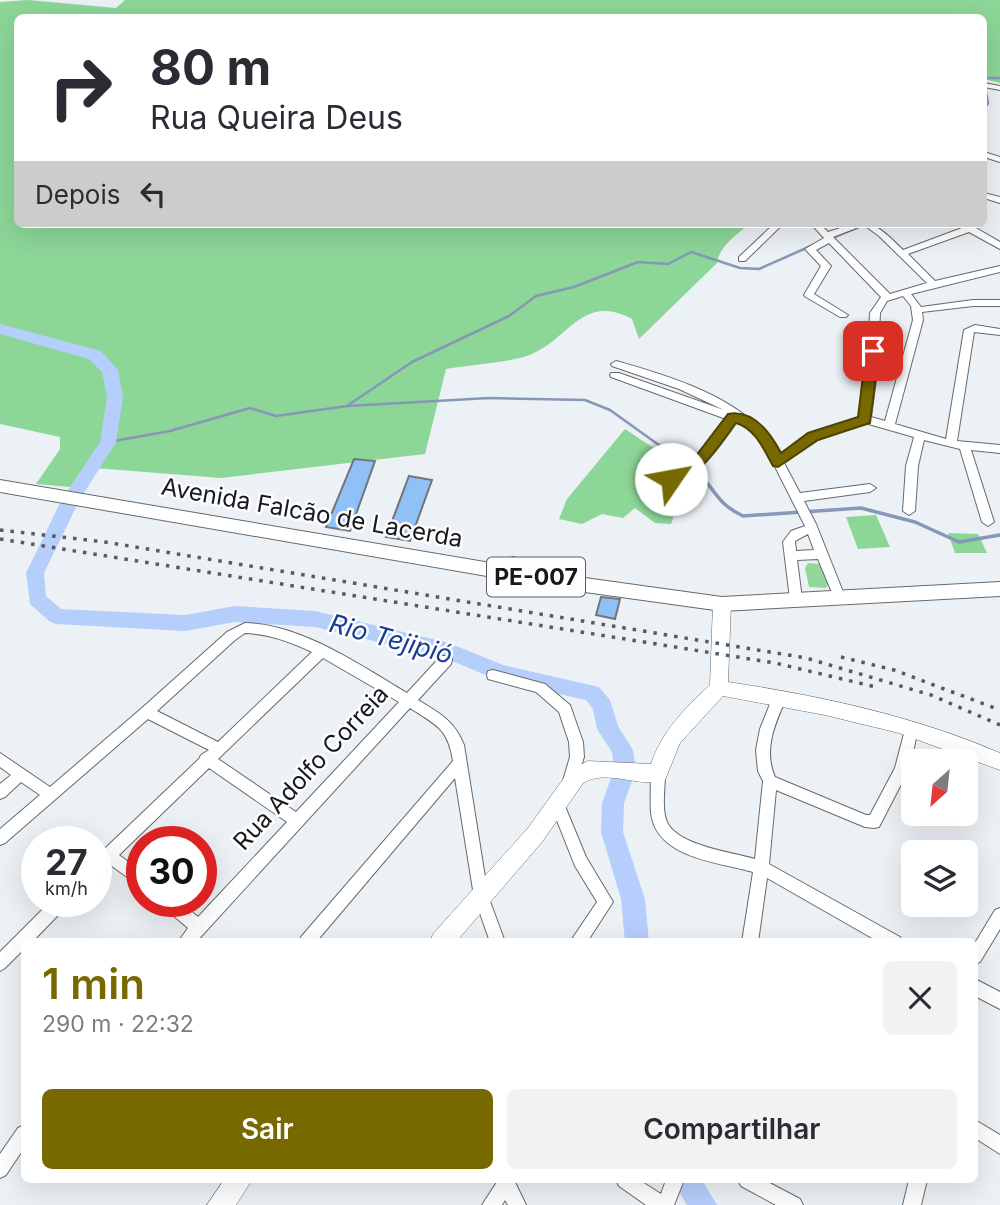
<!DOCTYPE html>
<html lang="pt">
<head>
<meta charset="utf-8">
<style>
	body { margin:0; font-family:Inter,sans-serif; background:#f2f2f3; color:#2b2b33; height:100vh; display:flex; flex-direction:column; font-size:26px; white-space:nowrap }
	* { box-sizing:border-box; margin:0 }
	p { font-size:23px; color:#7c7c81 }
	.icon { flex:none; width:38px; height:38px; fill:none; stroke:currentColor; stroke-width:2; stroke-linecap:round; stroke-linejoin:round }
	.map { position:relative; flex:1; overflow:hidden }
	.panel { position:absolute; left:21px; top:938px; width:957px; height:245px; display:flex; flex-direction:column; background:#fff; border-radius:10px; box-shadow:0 7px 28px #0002 }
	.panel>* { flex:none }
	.banner { position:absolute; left:14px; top:14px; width:973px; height:214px; border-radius:10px; box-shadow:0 7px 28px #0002; background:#fff; color:#2b2b33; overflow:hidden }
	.needle { width:46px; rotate:207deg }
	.buttons { position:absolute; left:901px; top:749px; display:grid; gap:14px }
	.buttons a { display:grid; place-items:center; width:77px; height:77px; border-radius:10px; background:#fff; box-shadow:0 7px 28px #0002; font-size:35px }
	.speed { position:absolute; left:21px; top:826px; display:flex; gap:14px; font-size:35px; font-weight:700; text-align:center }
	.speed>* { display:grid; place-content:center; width:91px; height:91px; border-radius:50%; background:#fff; box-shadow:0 7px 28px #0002; line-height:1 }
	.speed small { font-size:18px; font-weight:400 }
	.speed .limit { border:10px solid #d22; background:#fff; color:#111 }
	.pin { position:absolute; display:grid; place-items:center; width:60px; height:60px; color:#fff; margin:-30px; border-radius:14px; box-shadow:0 4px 10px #0006 }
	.me { position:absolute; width:77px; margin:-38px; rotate:57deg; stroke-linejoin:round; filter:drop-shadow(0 0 5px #0008) }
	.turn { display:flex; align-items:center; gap:24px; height:147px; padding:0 21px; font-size:32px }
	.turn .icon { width:91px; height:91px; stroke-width:2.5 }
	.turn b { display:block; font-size:49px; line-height:60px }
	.then { display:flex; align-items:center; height:66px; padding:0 21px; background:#0003; gap:14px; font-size:26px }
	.round { display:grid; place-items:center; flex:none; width:74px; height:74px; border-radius:10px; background:#f2f2f3 }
	.headline { display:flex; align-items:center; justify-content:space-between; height:119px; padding:0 21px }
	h1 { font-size:42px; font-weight:600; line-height:52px; color:#776900 }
	.primary-button { display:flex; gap:14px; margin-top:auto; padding:14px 21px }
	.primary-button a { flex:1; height:80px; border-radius:10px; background:#776900; color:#fff; font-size:28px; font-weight:600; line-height:80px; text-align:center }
	.primary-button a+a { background:#f2f2f3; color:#2b2b33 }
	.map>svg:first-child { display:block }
	.green { fill:#92d89c }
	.forest { fill:#8cd697 }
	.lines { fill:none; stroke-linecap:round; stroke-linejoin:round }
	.stream-far1 { stroke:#8697b8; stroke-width:2.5 }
	.stream { stroke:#8697b8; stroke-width:3.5 }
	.river { fill:#b6cefc; fill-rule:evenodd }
	.building { fill:#8fc0f6; stroke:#72767a; stroke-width:2 }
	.street-casing { stroke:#666a6e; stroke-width:2 }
	.secondary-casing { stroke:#666a6e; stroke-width:1 }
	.primary-casing { stroke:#666a6e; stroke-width:2 }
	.street { fill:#fff; fill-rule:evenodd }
	.secondary { fill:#fff; fill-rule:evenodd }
	.primary { fill:#fff; fill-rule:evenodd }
	.rail { stroke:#585b5d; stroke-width:3.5; stroke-dasharray:3.5 7; stroke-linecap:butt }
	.route { fill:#776900; stroke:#4d4400; stroke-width:2 }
	.labels { text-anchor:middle; stroke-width:5; stroke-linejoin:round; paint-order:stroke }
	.shield { fill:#fdfdff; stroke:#5b5d5e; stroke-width:2 }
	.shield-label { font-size:23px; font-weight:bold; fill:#161819 }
	.street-label { font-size:24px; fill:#161819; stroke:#fdfdff }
	.water-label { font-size:26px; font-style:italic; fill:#183d91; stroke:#fdfdff }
</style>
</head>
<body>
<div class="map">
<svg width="1000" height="1205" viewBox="0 0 1000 1205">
	<rect width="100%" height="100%" fill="#ecf1f6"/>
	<path class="green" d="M808 563 821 564 829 583 826 588 809 587 805 568Z"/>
	<g class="forest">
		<path d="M28 0 116 8 125 0H1000V83L984 79V18H18V224H749C737 235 719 246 717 263L639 339 632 319C584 293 570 337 532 354 515 362 467 365 446 369L425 454 221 478 95 468 70 487 36 484 60 449V437L0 424V2Z"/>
		<path d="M625 429 667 457 652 483 664 487 680 478H687L671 524 655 523 635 508 623 518 602 514 582 524 559 519 567 499Z"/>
		<path d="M876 515 890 547 858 549 846 517Z"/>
		<path d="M948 533 978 534 987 553H955Z"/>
	</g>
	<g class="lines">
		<g class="stream-far1">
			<path d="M986 78H1000"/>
			<path d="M984 109 988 103 985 87"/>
			<path d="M832 238 866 224"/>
			<path d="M347 406 412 362 509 316 536 296 574 287 638 262 668 264 691 252 740 268 759 269 813 245"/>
			<path d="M108 442 170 431 250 408 276 416 347 406 489 398 585 400 610 410 684 463"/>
		</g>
		<path class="stream" d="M682 461C688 466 696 471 701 476 718 494 718 504 743 516L861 508 915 522 959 542 1000 535"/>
		<g class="river">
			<path d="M0 324 101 351 118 370 123 397 116 442 79 501 44 573 46 596 61 609 185 615 235 606 315 611 449 643 503 665 599 687 610 700 618 726 633 750 636 770 624 803 623 832 645 899 649 942H625L621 899 601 832 602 803 614 770 612 752 597 729 593 709 586 700 500 681 445 658 315 627 235 622 185 631 56 624 49 621 30 604 26 573 62 499 100 442 107 397 102 372 89 359 0 334Z"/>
			<path d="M672 1180H702L717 1205H687Z"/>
		</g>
	</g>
	<g class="building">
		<path d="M354 459 375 461 350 531 326 527Z"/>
		<path d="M409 476 432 480 410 541 386 537Z"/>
		<path d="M601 597 620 599 615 619 596 615Z"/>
	</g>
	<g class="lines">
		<defs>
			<g id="street">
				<path d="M984 83 1000 86V90L984 87Z"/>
				<path d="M984 152 1000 157V162L984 157Z"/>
				<path d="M984 193 1000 197V203L984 198Z"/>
				<path d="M774 224H783L745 261H739V257Z"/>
				<path d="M811 224H820L828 232C869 218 873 220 903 250L962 228 960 224H969L1000 242V249L969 232 908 254 935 281 1000 266V272L911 294 921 307 973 300H1000V306H973L922 312 923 320 895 424 946 439 964 330 975 325 1000 329V335L974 332 957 441 1000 445V453L971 450 994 522 988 526 982 522 960 449 924 440 918 466 915 511 909 515 903 511 906 466 914 437 865 423 817 440 784 463 800 493 870 484 876 488 870 492 804 501 816 524 845 597 843 600H835L818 559 797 560 802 599 800 602H792L790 599 783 542 791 531 805 526 763 443 737 419C723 438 694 485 667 482L665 479 667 476 693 461 726 419 611 377 610 375 611 373H619L724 410 679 389 612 366 611 364 616 361C673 377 751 400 780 455L809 434 860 417 867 372 870 313 881 297 829 243 816 250 831 266 814 294 848 315 846 317H840L806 297 804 295 821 266 805 249 824 238ZM864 225 879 236 927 283 890 294 833 237ZM903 296 911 306 913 320 885 421 871 417 877 372 880 313 887 301ZM808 534 814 550 796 551 795 541Z"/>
				<path d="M514 557 520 561 515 575 511 577 505 572 510 558Z"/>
				<path d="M245 623C301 624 360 665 407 693L441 656H451L452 660 451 664 418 700C438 712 455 721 464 745L488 896 505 942H490L474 896 455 778 316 942H299L301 937 453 761C448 728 436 725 410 708L196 942H178L188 928 162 906 160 901H179L198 917 287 822 209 768 119 855 142 872V888L109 864 96 874V857L199 759 201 755 209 750 148 719 5 843 0 845V829L40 795 21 782 5 797 0 799V784L11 775 0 767V753L50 787 142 708 227 632ZM245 633C270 634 290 642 312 652L218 742 157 711 235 640ZM323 658 399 702 296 812 218 759Z"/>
				<path d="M493 670 545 684 570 705 583 742 584 757 574 788 569 790 564 788 562 784 570 757 569 742 559 712 536 692 488 679 487 675 488 671Z"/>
				<path d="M779 694 784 695 786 699C775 723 763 750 775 777L866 815H870L895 768 906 726 911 724 916 726 918 730 909 769 879 827 874 828 865 827 776 790 769 864 900 937 902 942H879L767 878 758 942H742L753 872C718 862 656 858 651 813 650 800 651 787 651 774L653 770 658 768 663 770 665 774C665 789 661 811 668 824 681 846 731 852 755 859L763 781 758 771 756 750 760 729 772 699 774 695Z"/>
				<path d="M557 797 562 799 586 857 613 902 587 942H570L597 902 575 866 550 803 552 799Z"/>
				<path d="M51 901H69L67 906 32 942H24V949L5 968 0 971V952Z"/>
				<path d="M1000 908V929L980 962 975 964V943L995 910Z"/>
				<path d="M975 979 1000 992V1009L975 996Z"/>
				<path d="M975 1120 1000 1135V1154L975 1138Z"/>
				<path d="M24 1125V1148L6 1175 0 1178V1154L18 1128Z"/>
				<path d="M496 1180H514L526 1205H508L505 1200 502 1205H482L497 1182Z"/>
				<path d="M616 1180H639L661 1194 666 1180H684L674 1205H646L619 1186Z"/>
				<path d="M738 1180H764L800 1199 803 1205H776L741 1186Z"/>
				<path d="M909 1180H927L921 1205H903Z"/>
			</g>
			<g id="secondary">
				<path d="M722 597 728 599 731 604 728 682C821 696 914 716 1000 753V770L899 733 825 715 723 696 680 743 665 780C640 789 608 768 583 783L542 842 456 942H430L433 934 528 828 569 771 588 761 651 764C662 731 685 708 710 685L713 604 716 599Z"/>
				<path d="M224 1180H252L236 1205H207Z"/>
			</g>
			<path id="primary" d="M0 480 556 574 722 597 1000 582V596L722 611 556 588 0 492Z"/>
		</defs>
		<use href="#street" class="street-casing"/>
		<use href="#secondary" class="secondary-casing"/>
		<use href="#primary" class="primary-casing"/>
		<use href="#street" class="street"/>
		<use href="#secondary" class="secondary"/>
		<use href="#primary" class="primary"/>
		<g class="rail">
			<path d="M0 530 105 542 806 658 931 695 1000 725"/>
			<path d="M0 539 775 663 876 687"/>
			<path d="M841 657 894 670 1000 710"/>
		</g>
	</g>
	<path class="route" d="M873 347 879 351 870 423 818 440 778 467 773 466C764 450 756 429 736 423 723 441 692 489 666 483L664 479 666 476 692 461 728 414C753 409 771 434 781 453L808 433 858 417 866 351Z"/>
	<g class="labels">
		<rect class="shield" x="487" y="557.5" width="98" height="39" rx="5"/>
		<g class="shield-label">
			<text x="536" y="585">PE-007</text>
		</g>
		<g class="street-label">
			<text transform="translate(312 513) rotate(10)" y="8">Avenida Falcão de Lacerda</text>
			<text transform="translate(311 768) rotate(-47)" y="8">Rua Adolfo Correia</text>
		</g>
		<g class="water-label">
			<text transform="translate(391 639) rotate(15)" y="9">Rio Tejipió</text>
		</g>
	</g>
</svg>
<div class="buttons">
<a><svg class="needle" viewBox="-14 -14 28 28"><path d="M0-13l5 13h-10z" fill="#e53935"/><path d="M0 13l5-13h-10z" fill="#7c7c81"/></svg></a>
<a><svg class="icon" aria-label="layers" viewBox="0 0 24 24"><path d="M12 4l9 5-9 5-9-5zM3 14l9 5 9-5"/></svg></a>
</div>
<div class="speed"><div>27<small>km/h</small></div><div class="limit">30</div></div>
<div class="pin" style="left:873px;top:351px;background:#d93025"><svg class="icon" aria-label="arrive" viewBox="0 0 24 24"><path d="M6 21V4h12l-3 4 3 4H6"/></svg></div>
<svg class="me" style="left:671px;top:479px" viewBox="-20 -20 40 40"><circle r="19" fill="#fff"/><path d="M0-13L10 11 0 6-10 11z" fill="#776900"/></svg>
<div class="banner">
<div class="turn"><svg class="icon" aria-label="right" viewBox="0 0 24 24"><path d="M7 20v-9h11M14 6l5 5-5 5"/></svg><div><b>80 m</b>Rua Queira Deus</div></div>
<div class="then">Depois<svg class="icon" aria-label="left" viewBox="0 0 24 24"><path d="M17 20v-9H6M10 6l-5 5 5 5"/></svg></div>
</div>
<section class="panel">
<div class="headline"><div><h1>1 min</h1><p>290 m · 22:32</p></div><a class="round"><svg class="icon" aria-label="close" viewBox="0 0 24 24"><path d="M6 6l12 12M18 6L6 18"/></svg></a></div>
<div class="primary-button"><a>Sair</a><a>Compartilhar</a></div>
</section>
</div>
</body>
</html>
